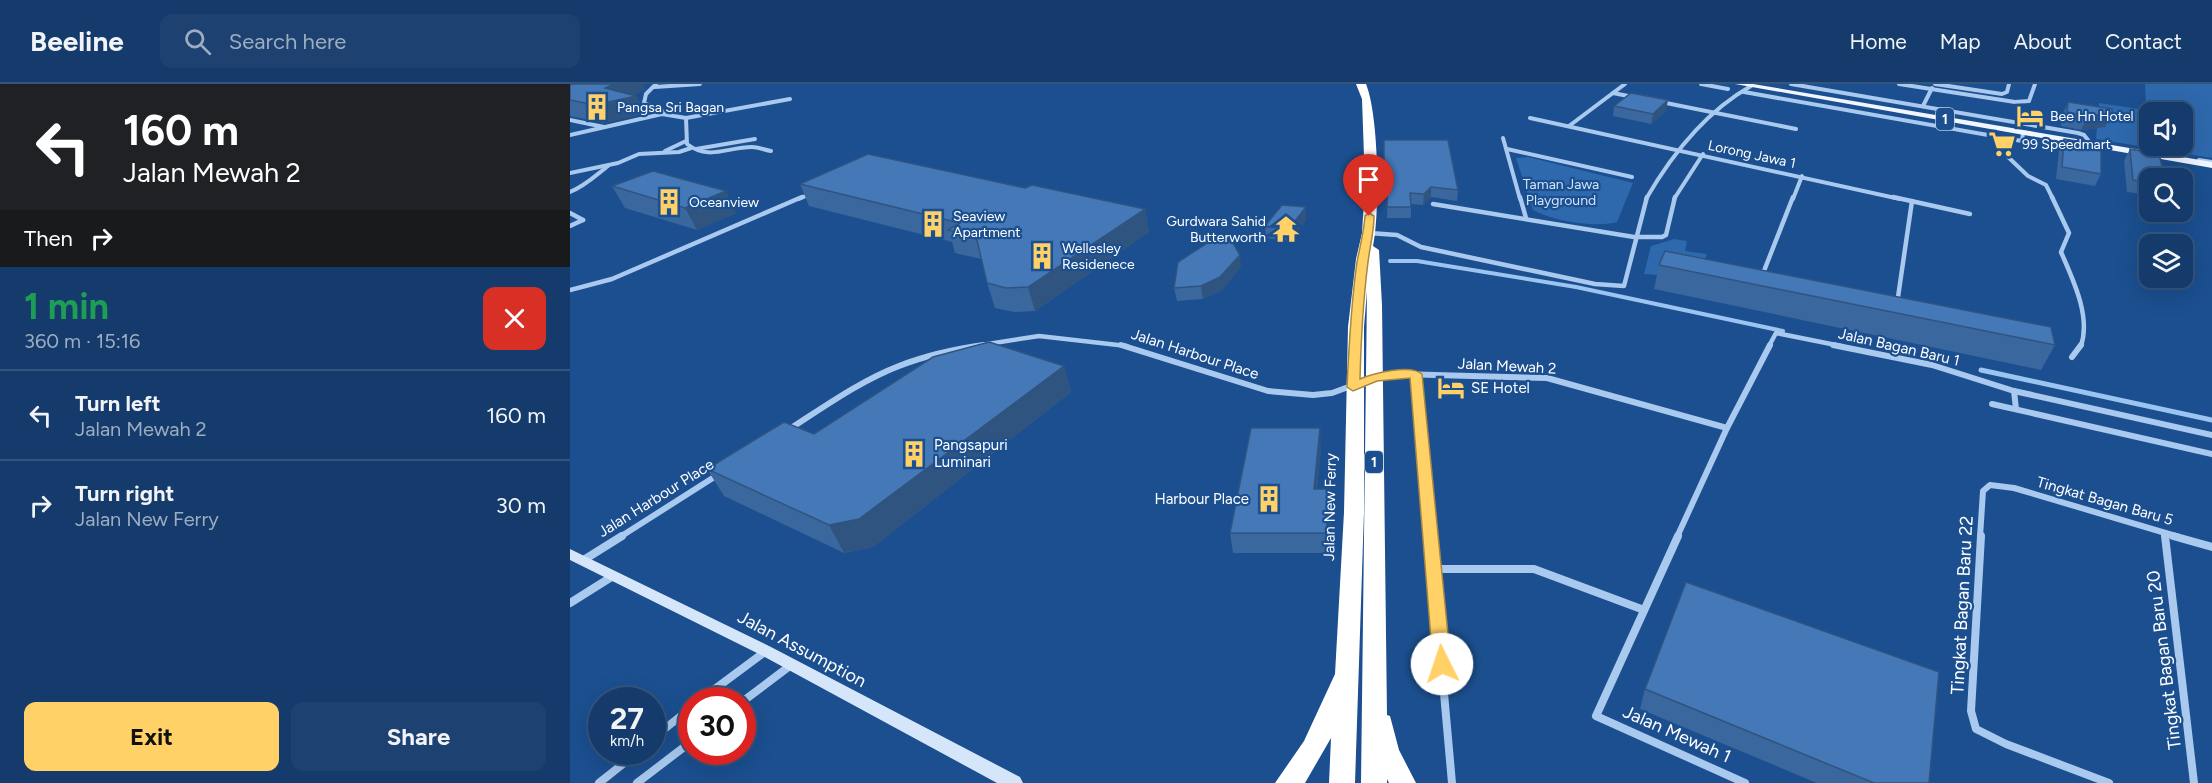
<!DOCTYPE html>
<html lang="en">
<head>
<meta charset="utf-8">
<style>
	body { margin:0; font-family:Figtree,sans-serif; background:#1d4271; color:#f1f3f6; height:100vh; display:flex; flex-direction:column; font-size:22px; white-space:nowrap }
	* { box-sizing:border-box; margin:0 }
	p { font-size:20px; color:#9dadc1 }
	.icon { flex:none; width:33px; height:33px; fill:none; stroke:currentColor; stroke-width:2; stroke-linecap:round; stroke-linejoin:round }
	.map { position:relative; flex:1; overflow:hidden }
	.side { display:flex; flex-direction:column; background:#143b6b; width:570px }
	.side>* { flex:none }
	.guide { background:#202124; color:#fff; overflow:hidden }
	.controls { position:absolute; left:1569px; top:18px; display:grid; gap:12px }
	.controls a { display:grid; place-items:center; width:54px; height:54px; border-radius:12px; background:#143b6b; box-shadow:0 6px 24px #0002,0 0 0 2px #33557e; font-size:30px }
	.speed { position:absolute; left:18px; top:603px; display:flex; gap:12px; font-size:30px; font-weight:700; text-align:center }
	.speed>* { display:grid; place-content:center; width:78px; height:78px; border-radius:50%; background:#143b6b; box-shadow:0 6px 24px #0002,0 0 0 2px #33557e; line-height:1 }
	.speed small { font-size:15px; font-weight:400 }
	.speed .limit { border:9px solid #d22; background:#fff; color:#111 }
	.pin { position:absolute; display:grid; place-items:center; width:51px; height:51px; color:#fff; margin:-62px -26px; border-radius:50% 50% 50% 0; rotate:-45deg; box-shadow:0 0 6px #0007 }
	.pin .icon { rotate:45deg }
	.me { position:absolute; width:66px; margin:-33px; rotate:356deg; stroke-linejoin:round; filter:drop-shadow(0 0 4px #0008) }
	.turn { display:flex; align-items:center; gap:21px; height:126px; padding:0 24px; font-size:27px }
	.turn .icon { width:78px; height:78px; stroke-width:2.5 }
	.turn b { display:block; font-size:42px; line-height:51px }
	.then { display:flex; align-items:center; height:57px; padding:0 24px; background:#0003; gap:12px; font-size:22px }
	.round { display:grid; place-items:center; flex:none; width:63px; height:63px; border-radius:12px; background:#1d4271 }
	.summary { display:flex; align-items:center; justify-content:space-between; height:102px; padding:0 24px }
	h1 { font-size:36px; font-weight:700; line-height:45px; color:#1e9e55 }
	.action { display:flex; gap:12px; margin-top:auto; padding:12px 24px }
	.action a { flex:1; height:69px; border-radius:12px; background:#ffd166; color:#111; font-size:24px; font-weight:700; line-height:69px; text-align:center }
	.action a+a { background:#1d4271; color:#f1f3f6 }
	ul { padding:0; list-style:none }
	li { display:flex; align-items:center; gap:18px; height:90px; padding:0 24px; border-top:2px solid #33557e }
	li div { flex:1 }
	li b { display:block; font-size:22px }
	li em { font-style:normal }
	header { display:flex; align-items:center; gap:36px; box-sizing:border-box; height:84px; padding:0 30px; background:#143b6b; border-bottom:2px solid #33557e }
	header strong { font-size:28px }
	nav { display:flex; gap:33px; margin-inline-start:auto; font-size:21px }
	.search { width:420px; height:54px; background:#1d4271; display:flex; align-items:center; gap:15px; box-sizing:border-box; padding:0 21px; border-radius:12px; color:#9dadc1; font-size:22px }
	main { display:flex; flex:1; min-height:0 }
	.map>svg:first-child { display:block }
	.green { fill:#2e69ad; fill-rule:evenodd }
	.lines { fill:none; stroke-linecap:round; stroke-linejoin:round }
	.stream-far1 { stroke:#9cc4f0; stroke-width:4 }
	.stream { stroke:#9cc4f0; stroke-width:5 }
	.street-far3 { stroke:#a9c9ee; stroke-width:4 }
	.street-far2 { stroke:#a9c9ee; stroke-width:4.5 }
	.street-far1 { stroke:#a9c9ee; stroke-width:6 }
	.street { stroke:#a9c9ee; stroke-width:8 }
	.secondary { fill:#d6e6fa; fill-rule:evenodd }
	.primary { fill:#f0f6ff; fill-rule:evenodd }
	.highway { fill:#fff; fill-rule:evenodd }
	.wall { fill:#3a679d }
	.shaded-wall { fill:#305480 }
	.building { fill:#4478b7; stroke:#305480; stroke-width:1.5 }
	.route { fill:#ffd166; stroke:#a68842; stroke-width:1.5 }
	.labels { text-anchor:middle; stroke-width:4.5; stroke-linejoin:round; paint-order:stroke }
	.far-poi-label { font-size:14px; fill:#fff; stroke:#1b4f8f; text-anchor:start }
	.shield { fill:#1b4f8f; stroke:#bbcadd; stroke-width:1.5 }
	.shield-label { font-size:14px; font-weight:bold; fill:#fff }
	.far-street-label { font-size:14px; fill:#fff; stroke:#1b4f8f }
	.far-park-label { font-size:14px; fill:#cfe3fa; stroke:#1b4f8f }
	.street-label { font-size:15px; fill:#fff; stroke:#1b4f8f }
	.poi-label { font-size:15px; fill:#fff; stroke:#1b4f8f; text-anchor:start }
	.near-street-label { font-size:18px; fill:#fff; stroke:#1b4f8f }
</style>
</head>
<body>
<header>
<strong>Beeline</strong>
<div class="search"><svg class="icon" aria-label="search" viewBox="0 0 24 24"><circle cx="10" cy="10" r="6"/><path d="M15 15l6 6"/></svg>Search here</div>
<nav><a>Home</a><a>Map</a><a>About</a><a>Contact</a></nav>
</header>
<main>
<section class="side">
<div class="guide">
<div class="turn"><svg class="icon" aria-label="left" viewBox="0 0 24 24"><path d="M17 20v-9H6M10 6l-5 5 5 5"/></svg><div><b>160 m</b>Jalan Mewah 2</div></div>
<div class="then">Then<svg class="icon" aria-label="right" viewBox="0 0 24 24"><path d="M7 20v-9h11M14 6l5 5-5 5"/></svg></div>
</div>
<div class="summary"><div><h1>1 min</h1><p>360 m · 15:16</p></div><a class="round" style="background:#d93025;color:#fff"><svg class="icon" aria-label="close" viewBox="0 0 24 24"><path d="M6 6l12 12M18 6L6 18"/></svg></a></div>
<ul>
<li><svg class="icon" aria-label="left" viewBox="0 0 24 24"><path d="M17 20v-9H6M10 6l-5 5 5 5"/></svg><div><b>Turn left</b><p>Jalan Mewah 2</p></div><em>160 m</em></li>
<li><svg class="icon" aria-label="right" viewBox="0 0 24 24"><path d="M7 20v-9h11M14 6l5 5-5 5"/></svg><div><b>Turn right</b><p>Jalan New Ferry</p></div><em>30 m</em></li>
</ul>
<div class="action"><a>Exit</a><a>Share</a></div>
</section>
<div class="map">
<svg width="1642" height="699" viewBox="0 0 1642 699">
	<rect width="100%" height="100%" fill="#1b4f8f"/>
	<g class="green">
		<path d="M1575 0H1642V74L1526 55 1529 19 1576 26ZM1580 28H1612V62H1580Z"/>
		<path d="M958 73 1063 99 1047 138C1025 144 983 137 963 126L946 74Z"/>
		<path d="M1104 155 1117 157 1115 167 1137 170 1127 194 1074 190 1081 162Z"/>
	</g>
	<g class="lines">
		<path class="stream-far1" d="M820 177H847L1006 203 1213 247"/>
		<path class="stream" d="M1411 286 1642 336"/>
		<g class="street-far3">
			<path d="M86 0 76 10 74 19 95 28 92 29"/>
			<path d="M1131 0 1158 5"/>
			<path d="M1221 0 1508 49 1514 51 1521 60"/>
			<path d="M1329 0 1445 18 1459 17 1465 0"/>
			<path d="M1365 0 1432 10 1437 8 1439 0"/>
			<path d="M85 3 130 0"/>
			<path d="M1174 8 1452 57 1453 49"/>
			<path d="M1043 9 1063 13"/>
			<path d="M1091 18 1226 45"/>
			<path d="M1353 22 1362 4"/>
			<path d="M116 34 117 60C139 77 157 63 182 63 188 63 195 66 201 67"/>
			<path d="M960 34 1330 115"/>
			<path d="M0 36 34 43"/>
			<path d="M999 42 1055 0"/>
			<path d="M0 51 92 30 116 34 220 15"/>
			<path d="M933 54 950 115"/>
			<path d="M126 65 185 55"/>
			<path d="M937 65 1062 93"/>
			<path d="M95 67 116 57"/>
			<path d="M1437 72 1458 92 1476 101 1483 115"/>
			<path d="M1629 76 1642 78"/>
			<path d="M0 89 48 79 69 70 109 68 121 64"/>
			<path d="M0 108C15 102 25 92 38 82"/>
			<path d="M229 115 240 110"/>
			<path d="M1076 115C1102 70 1135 28 1181 2"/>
			<path d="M1104 115 1133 70"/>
			<path d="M1223 115 1232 92"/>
		</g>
		<g class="street-far2">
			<path d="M950 113 956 134"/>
			<path d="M1323 113 1400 130"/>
			<path d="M1482 113 1499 149 1491 168C1503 196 1521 232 1511 262"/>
			<path d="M863 120 1064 153H1092L1096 151 1105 113"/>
			<path d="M0 129 13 136"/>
			<path d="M0 142 13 136"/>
			<path d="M799 149 827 151 851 163 1025 200 1054 202 1077 113"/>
			<path d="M1192 192 1223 113"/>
			<path d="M0 206 42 195 232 113"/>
			<path d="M1327 220 1342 117"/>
			<path d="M405 262 469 252 557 262"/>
			<path d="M1199 262 1206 249 1271 262"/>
		</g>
		<g class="street-far1">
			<path d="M551 261 698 307 743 311 762 309 803 294 829 290 977 294 1157 344"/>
			<path d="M1263 261 1362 281 1444 307 1642 351"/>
			<path d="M1502 273 1511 261"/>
			<path d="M846 290 860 453"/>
			<path d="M1444 307 1446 325"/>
			<path d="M1422 320 1642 370"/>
			<path d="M218 346C254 323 290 297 329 282 357 271 385 265 414 261"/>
			<path d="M1595 449V453"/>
			<path d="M50 453 149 390"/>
			<path d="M1107 453 1157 344 1200 261"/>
			<path d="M1410 453 1413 407 1420 401 1444 404 1609 453"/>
		</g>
		<g class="street">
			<path d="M860 452 882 699"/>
			<path d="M1108 452 1026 632 1175 699"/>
			<path d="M1411 452 1401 627 1406 645 1436 660 1539 699"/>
			<path d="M1595 452 1624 699"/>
			<path d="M1603 452 1642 463"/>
			<path d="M12 477 52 452"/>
			<path d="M864 485H964L1074 526"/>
			<path d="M0 519 43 492"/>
			<path d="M130 616 196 567"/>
			<path d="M172 618 221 581"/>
			<path d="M82 655 122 623"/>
			<path d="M29 699 68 668"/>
			<path d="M67 699 122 657"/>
		</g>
		<path class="secondary" d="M0 465 201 563 450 693 453 699H427L191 571 0 476Z"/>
		<path class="primary" d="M1165 0H1183L1642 78V84Z"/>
		<path class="highway" d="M786 0H796C809 32 810 128 803 162L809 166 812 221 817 631 820 632 829 666 846 699H819L817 695V699H791L797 207 794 243V428L785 699H759L761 654 735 699H705L734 657 765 590 774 428 778 243 786 175 792 149 795 101 792 15Z"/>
	</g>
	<g class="wall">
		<path d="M0 0 75 5 63 11 66 12 75 29 34 39 0 32Z"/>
		<path d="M1498 18 1542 29 1535 43 1511 46 1491 42 1492 32Z"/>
		<path d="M1044 22 1096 27 1081 40 1043 32Z"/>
		<path d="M1494 55 1531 90 1525 102 1486 95 1489 66Z"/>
		<path d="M814 56 888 106 887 117 861 113 853 121 841 120V134H817L818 97H814Z"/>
		<path d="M1560 65 1580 94V111L1557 108 1554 77Z"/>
		<path d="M230 100 455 104 575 125 579 148 465 227 444 228 425 224 417 199 411 175 385 169 382 158 239 122Z"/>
		<path d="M42 102 166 129 127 146 55 124Z"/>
		<path d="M736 136 720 157 696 154 695 142Z"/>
		<path d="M1089 181 1485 261 1471 286 1084 205Z"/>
		<path d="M671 183 652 206 633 215 607 217 604 204Z"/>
		<path d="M494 282 501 308 303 463 274 469 154 412 137 385 244 350Z"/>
		<path d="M751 363 747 405H760L761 424 757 469H663L660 449Z"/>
		<path d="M1075 605 1359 699H1247L1070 625Z"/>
	</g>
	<g class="shaded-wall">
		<path d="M44 0H73L75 5 59 13 66 12 75 29 34 39 25 21 35 4Z"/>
		<path d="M1098 16 1096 27 1081 40 1083 30Z"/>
		<path d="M1542 29 1535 43 1511 46 1518 32Z"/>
		<path d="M861 103V113L853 121 854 110Z"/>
		<path d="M156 107 166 129 127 146 115 124Z"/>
		<path d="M736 123V136L720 157 719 145Z"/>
		<path d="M575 125 579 148 465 227 458 203Z"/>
		<path d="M670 171 671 183 652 206 633 215 631 202Z"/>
		<path d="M494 282 501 308 303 463 274 469 259 441Z"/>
		<path d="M750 344 751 363 745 424 744 405Z"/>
		<path d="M760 405 761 424 757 469 756 449Z"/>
	</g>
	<g class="building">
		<path d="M2 0H44L35 4 66 12 25 21 0 16V1Z"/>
		<path d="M1061 9 1098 16 1083 30 1044 22Z"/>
		<path d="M1498 18 1542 25V29L1518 32 1497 28Z"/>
		<path d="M1494 55 1531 61V90L1492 83Z"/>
		<path d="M814 56H878L888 106 861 103 854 110 840 109 841 123H817L818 87H814Z"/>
		<path d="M1560 65 1589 70 1595 94H1580V98L1563 96Z"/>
		<path d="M298 70 455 104 462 101 575 125 458 203 436 204 417 199 406 152 378 146 390 139 230 100Z"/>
		<path d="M83 87 156 107 115 124 42 102Z"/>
		<path d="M712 121 736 123 719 145 695 142Z"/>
		<path d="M645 154 663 159 670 171 650 193 631 202 604 204 608 178Z"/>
		<path d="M1095 167 1481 243 1485 261 1089 181Z"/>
		<path d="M419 258 494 282 289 435 259 441 137 385 214 338 244 350 363 273Z"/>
		<path d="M681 344H750L744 405H760L756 449H660Z"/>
		<path d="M1116 498 1369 588 1359 699H1304L1075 605Z"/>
	</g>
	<path class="route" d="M799 129 804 132C804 148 800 162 798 178 793 217 791 256 790 295 804 289 840 280 852 290L881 580 878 585 872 588 866 585 863 580 840 294 807 297 783 307 777 303C779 261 781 219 787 178 790 162 794 148 795 132Z"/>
	<defs>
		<symbol id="building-bare" viewBox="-9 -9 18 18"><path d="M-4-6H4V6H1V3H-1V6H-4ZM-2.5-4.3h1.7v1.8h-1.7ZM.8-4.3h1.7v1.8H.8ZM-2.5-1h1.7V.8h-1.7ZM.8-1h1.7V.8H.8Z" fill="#ffd166" stroke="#1b4f8f" stroke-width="2.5" paint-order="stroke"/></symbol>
		<symbol id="hotel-bare" viewBox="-9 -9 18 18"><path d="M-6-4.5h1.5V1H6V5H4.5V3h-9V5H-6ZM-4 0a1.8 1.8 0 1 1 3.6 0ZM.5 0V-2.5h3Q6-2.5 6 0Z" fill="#ffd166" stroke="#1b4f8f" stroke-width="2.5" paint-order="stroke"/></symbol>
		<symbol id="supermarket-bare" viewBox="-9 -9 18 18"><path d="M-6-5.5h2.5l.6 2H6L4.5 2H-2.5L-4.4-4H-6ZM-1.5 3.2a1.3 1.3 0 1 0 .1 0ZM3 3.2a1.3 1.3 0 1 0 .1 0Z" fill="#ffd166" stroke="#1b4f8f" stroke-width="2.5" paint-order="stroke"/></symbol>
		<symbol id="temple-bare" viewBox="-9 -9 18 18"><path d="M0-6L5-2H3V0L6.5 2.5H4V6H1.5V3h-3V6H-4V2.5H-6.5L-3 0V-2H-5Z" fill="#ffd166" stroke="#1b4f8f" stroke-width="2.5" paint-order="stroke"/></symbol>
	</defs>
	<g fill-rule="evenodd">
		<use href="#building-bare" x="8" y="4" width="38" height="38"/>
		<use href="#hotel-bare" x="1441" y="13" width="38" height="38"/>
		<use href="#supermarket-bare" x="1413" y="41" width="38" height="38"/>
		<use href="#building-bare" x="80" y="99" width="38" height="38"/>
		<use href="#building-bare" x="344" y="121" width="38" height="38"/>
		<use href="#temple-bare" x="697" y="126" width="38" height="38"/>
		<use href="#building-bare" x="453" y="153" width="38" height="38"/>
		<use href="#hotel-bare" x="862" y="285" width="38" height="38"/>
		<use href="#building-bare" x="325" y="351" width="38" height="38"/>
		<use href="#building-bare" x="680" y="396" width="38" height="38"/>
	</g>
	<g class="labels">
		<g class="far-poi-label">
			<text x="47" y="28">Pangsa Sri Bagan</text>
			<text x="1480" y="37">Bee Hn Hotel</text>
			<text x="1452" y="65">99 Speedmart</text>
			<text x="119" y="123">Oceanview</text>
			<text x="383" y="137">Seaview<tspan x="383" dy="16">Apartment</tspan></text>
			<text x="696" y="142" text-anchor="end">Gurdwara Sahid<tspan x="696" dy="16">Butterworth</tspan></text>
			<text x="492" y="169">Wellesley<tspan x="492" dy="16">Residenece</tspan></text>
		</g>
		<g class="shield">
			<rect x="1366" y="24" width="18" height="22" rx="4.5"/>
			<rect x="795" y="367" width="18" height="22" rx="4.5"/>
		</g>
		<g class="shield-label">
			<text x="1375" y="40">1</text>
			<text x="804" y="383">1</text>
		</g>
		<g class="far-street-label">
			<text transform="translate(1182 70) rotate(12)" y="5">Lorong Jawa 1</text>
		</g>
		<g class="far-park-label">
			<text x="991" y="105">Taman Jawa<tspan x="991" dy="16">Playground</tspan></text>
		</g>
		<g class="street-label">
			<text transform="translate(1329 263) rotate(13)" y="5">Jalan Bagan Baru 1</text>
			<text transform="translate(625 270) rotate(18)" y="5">Jalan Harbour Place</text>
			<text transform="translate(937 282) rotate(3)" y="5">Jalan Mewah 2</text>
			<text transform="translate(86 414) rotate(-32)" y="5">Jalan Harbour Place</text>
			<text transform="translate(1535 417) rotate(16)" y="5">Tingkat Bagan Baru 5</text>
			<text transform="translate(760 423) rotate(-89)" y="5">Jalan New Ferry</text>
		</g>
		<g class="poi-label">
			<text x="901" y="309">SE Hotel</text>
			<text x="364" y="366">Pangsapuri<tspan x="364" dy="17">Luminari</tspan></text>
			<text x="679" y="420" text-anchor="end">Harbour Place</text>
		</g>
		<g class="near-street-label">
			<text transform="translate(1392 521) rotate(-87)" y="6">Tingkat Bagan Baru 22</text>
			<text transform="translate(232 565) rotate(28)" y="6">Jalan Assumption</text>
			<text transform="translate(1594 576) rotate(-97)" y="6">Tingkat Bagan Baru 20</text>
			<text transform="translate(1107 650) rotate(24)" y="6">Jalan Mewah 1</text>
		</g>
	</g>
</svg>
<div class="controls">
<a><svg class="icon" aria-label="sound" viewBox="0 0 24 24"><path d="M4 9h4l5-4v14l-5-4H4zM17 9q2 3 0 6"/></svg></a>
<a><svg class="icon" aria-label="search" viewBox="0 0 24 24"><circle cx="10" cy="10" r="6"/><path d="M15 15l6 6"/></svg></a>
<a><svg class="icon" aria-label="layers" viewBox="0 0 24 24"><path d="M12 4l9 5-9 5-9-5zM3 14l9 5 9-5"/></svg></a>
</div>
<div class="speed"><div>27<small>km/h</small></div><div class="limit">30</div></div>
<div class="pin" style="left:799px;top:132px;background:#d93025"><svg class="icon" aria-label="arrive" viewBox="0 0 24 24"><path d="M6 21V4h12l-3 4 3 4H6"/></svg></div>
<svg class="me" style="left:872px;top:580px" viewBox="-20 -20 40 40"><circle r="19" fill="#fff"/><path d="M0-13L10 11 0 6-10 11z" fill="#ffd166"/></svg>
</div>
</main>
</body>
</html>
